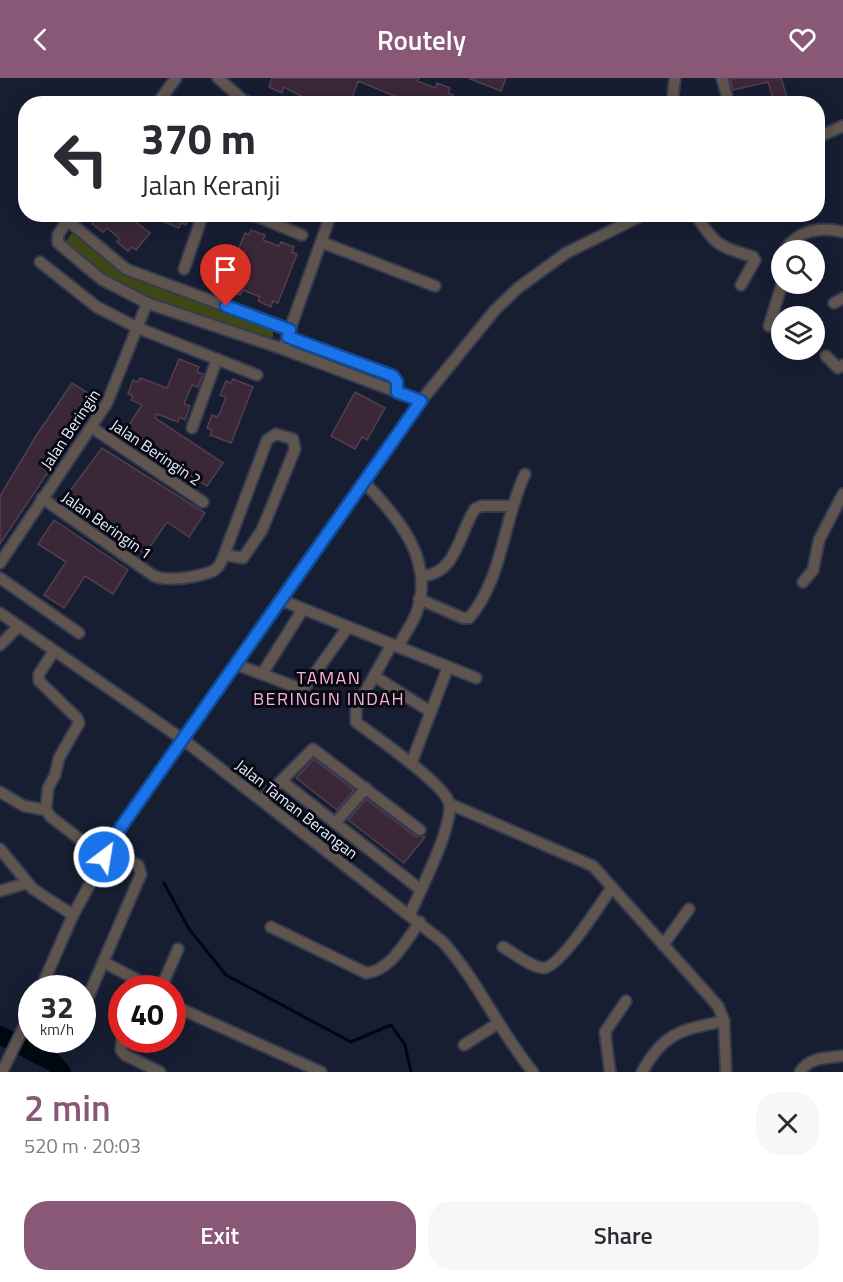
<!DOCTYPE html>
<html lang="en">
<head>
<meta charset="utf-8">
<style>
	body { margin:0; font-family:"Titillium Web",sans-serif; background:#f7f7f7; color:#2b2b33; height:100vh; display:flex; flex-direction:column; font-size:22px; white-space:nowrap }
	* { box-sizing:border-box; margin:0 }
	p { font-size:20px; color:#7c7c81 }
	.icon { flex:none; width:33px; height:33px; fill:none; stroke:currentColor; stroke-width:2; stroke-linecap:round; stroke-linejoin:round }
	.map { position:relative; height:994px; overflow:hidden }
	.sheet { display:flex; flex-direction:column; background:#fff; flex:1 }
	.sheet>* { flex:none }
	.top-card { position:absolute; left:18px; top:18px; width:807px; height:126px; border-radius:24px; box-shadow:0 3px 15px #0003; background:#fff; color:#2b2b33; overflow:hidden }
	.buttons { position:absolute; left:771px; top:162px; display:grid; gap:12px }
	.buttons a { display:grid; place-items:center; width:54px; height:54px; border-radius:50%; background:#fff; box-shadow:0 3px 15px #0003; font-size:30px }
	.speed { position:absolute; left:18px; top:897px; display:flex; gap:12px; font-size:30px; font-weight:700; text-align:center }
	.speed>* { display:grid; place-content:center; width:78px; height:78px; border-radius:50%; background:#fff; box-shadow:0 3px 15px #0003; line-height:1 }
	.speed small { font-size:15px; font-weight:400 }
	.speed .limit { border:9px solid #d22; background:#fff; color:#111 }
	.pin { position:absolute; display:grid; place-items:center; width:51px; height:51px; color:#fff; margin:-62px -26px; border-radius:50% 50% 50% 0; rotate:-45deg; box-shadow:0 0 6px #0007 }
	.pin .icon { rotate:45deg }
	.me { position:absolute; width:66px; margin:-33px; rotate:31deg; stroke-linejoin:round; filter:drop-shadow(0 0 4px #0008) }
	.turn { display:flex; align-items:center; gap:21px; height:126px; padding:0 24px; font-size:27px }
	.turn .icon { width:78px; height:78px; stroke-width:2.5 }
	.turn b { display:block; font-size:42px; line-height:51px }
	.round { display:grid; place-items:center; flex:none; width:63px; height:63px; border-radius:24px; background:#f7f7f7 }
	.head { display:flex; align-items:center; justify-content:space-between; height:102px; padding:0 24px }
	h1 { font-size:36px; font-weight:600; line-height:45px; color:#885876 }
	.cta { display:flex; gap:12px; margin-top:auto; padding:12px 24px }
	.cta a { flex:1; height:69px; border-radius:24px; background:#885876; color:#fff; font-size:24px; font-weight:600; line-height:69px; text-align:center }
	.cta a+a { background:#f7f7f7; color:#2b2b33 }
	header { display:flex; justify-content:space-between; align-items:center; height:78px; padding:0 24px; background:#885876; color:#fff; font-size:27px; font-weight:600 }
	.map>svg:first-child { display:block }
	.green { fill:#3f4714 }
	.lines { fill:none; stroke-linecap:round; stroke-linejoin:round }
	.stream { stroke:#00080f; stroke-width:3 }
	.river { stroke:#00080f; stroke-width:18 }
	.building { fill:#3a2738; stroke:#523e4f; stroke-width:1.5 }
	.minor-casing { stroke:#343b4e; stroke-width:14 }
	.minor { stroke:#5f544e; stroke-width:10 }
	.route-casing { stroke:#114b97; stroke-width:15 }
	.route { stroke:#1a73e8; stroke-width:10 }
	.labels { text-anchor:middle; stroke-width:6; stroke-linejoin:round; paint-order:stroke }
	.street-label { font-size:16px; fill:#e7edfa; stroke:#060911 }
	.neighbourhood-label { font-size:18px; letter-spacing:1.5px; fill:#fdb1d8; stroke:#060911 }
</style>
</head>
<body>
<header><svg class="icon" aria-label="back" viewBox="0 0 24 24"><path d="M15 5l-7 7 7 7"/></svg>Routely<svg class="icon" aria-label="heart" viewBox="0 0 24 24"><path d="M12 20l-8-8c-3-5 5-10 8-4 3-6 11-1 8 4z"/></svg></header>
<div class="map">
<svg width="843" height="994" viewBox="0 0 843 994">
	<rect width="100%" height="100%" fill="#171e32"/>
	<path class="green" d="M71 156H76L125 194 273 252V259L270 261 205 241 119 206 67 169 66 163Z"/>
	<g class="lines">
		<path class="stream" d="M164 805 189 851 226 897 351 964 391 947 405 967 411 994"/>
		<path class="river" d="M0 957 54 985 62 994"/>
	</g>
	<g class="building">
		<path d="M272 0H419L417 3 435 10 437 5 450 10 448 15 453 17 450 26H414L358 3 350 26H326L314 20 312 24 284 9 282 15 269 9Z"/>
		<path d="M468 0H506L501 13Z"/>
		<path d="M730 0H781L789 26H775L768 4 733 12Z"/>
		<path d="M90 136H126L150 155 136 172 132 169 128 173 117 164 120 161 107 150 103 154 92 146 96 141Z"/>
		<path d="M145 136H190L186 147 181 145 179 150Z"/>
		<path d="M251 152 265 157 263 162 279 168 281 164 294 169 292 174 297 176 278 225 273 223 271 229 258 223 260 219 243 212 240 217 227 212 229 206 225 205 245 155 249 157Z"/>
		<path d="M179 281 199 289 197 294 203 296 198 309 192 307 184 326 190 328 185 342 179 339 178 344 157 336 155 340 223 385 207 408 123 356 142 327 131 322 133 318 128 316 133 302 138 304 140 300 167 310Z"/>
		<path d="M233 301 253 309 231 365 210 357 212 352 207 350 212 337 217 339 220 335 226 319 220 317 226 303 231 305Z"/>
		<path d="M72 305 97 321 0 466V418L36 358Z"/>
		<path d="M355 314 385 330 367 362 362 359 355 371 331 358Z"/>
		<path d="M102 370 205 435 189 459 167 444 145 476 64 421Z"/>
		<path d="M54 442 128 492 113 516 85 498 64 530 44 517 66 484 38 466Z"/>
		<path d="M314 681 354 712 337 732 296 700Z"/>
		<path d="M366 721 415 758 425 759 404 785 348 742Z"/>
	</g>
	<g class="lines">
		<defs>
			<g id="minor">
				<path d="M218 0 243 22 252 26"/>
				<path d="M722 0 729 26"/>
				<path d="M157 26 176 0"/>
				<path d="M672 26 675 0"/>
				<path d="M818 59 843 48"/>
				<path d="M71 136 58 157V165L101 201 147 225 283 271 421 323"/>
				<path d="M251 136 302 157"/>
				<path d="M695 136C717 169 717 167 753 179L755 182 741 207"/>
				<path d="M67 142 126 191 290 252"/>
				<path d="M321 164 435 208"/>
				<path d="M785 172C798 152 821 148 843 154"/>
				<path d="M40 184 97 229 138 250 257 297"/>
				<path d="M184 191 203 136"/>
				<path d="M834 225 843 220"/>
				<path d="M769 248 782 206"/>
				<path d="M288 259 392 298 397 304V314"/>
				<path d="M283 271 331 136"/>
				<path d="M826 278 838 290 843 287"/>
				<path d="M91 349 203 424"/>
				<path d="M192 350 217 281"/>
				<path d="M364 404C398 439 436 483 416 536 412 547 403 558 398 569"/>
				<path d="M42 420 154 498C169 504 198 499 213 493 219 490 222 483 224 477L263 373 267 362 276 356 293 361 295 371 262 452 243 480 224 477"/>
				<path d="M0 485 107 325 147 225"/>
				<path d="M421 498C457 497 459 454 475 431L481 428H511"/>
				<path d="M0 500 79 555"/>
				<path d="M803 504 813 492 819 462 843 416"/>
				<path d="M419 521 463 540H469C503 501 503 442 525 396"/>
				<path d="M281 522 476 600"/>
				<path d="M0 535 185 663 443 864C478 903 499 953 533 994"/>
				<path d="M392 566 356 630V644C374 658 445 706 449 725 454 747 420 813 410 836"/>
				<path d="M0 567 19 548"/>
				<path d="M54 573 39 596V603L77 640 79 645 59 680 55 697 48 710 46 732 51 739 103 779"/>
				<path d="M237 587 262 596 303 531"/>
				<path d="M262 596 303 612 348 549"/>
				<path d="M374 598 431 634"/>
				<path d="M411 686 448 589"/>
				<path d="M283 704 421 812"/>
				<path d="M0 714 24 728 46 732"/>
				<path d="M262 722 313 671 420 752"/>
				<path d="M450 726 593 788 718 928 724 943 726 994"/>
				<path d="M335 745 366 710"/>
				<path d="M0 771 33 811 73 837"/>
				<path d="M0 813 27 805"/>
				<path d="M271 849 366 895C391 893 406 862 420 844"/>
				<path d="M663 867 689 831"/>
				<path d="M503 869C514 875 532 890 544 890 561 888 602 824 612 809"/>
				<path d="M103 884 153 910"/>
				<path d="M41 910 73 837 121 749 421 323 495 232 518 210 566 175 645 136"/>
				<path d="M161 910 178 871"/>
				<path d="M89 917 141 796 138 787 107 773"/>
				<path d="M172 927 321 994"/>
				<path d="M122 962 121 972 125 977 160 994"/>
				<path d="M464 967 497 946"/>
				<path d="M2 994 32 932"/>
				<path d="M610 994 605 954 626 923"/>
				<path d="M642 994C664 954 681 952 724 943"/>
				<path d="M800 994C809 979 827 980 843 978"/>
			</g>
		</defs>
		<use href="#minor" class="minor-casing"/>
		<use href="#minor" class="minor"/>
	</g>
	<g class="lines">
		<defs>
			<path id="route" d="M104 779 121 749 421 323 397 314V304L393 298 288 259 290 252 226 228"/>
		</defs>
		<use href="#route" class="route-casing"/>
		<use href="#route" class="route"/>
	</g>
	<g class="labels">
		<g class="street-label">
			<text transform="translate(70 351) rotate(-56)" y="6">Jalan Beringin</text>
			<text transform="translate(156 374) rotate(34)" y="6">Jalan Beringin 2</text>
			<text transform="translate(107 447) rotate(35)" y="6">Jalan Beringin 1</text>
			<text transform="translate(297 731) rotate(38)" y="6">Jalan Taman Berangan</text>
		</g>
		<g class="neighbourhood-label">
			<text x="329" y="606">TAMAN<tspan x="329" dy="21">BERINGIN INDAH</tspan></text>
		</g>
	</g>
</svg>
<div class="buttons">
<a><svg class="icon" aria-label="search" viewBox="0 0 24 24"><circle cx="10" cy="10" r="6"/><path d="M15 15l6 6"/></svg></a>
<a><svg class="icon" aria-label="layers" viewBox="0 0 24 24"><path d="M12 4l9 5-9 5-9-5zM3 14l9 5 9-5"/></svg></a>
</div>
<div class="speed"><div>32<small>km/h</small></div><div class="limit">40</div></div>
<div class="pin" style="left:226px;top:228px;background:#d93025"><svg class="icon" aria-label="arrive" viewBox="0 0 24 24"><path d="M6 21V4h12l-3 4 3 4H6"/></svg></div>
<svg class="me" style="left:104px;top:779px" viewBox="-20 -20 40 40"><circle r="17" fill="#1a73e8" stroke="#fff" stroke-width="3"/><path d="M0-11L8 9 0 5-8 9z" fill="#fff"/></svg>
<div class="top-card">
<div class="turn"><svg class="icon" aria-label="left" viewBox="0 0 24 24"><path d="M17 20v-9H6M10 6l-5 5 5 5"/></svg><div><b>370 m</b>Jalan Keranji</div></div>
</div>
</div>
<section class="sheet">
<div class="head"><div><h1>2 min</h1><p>520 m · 20:03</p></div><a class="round"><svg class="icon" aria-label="close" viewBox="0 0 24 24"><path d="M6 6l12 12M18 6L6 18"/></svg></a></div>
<div class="cta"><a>Exit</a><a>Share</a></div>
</section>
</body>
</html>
